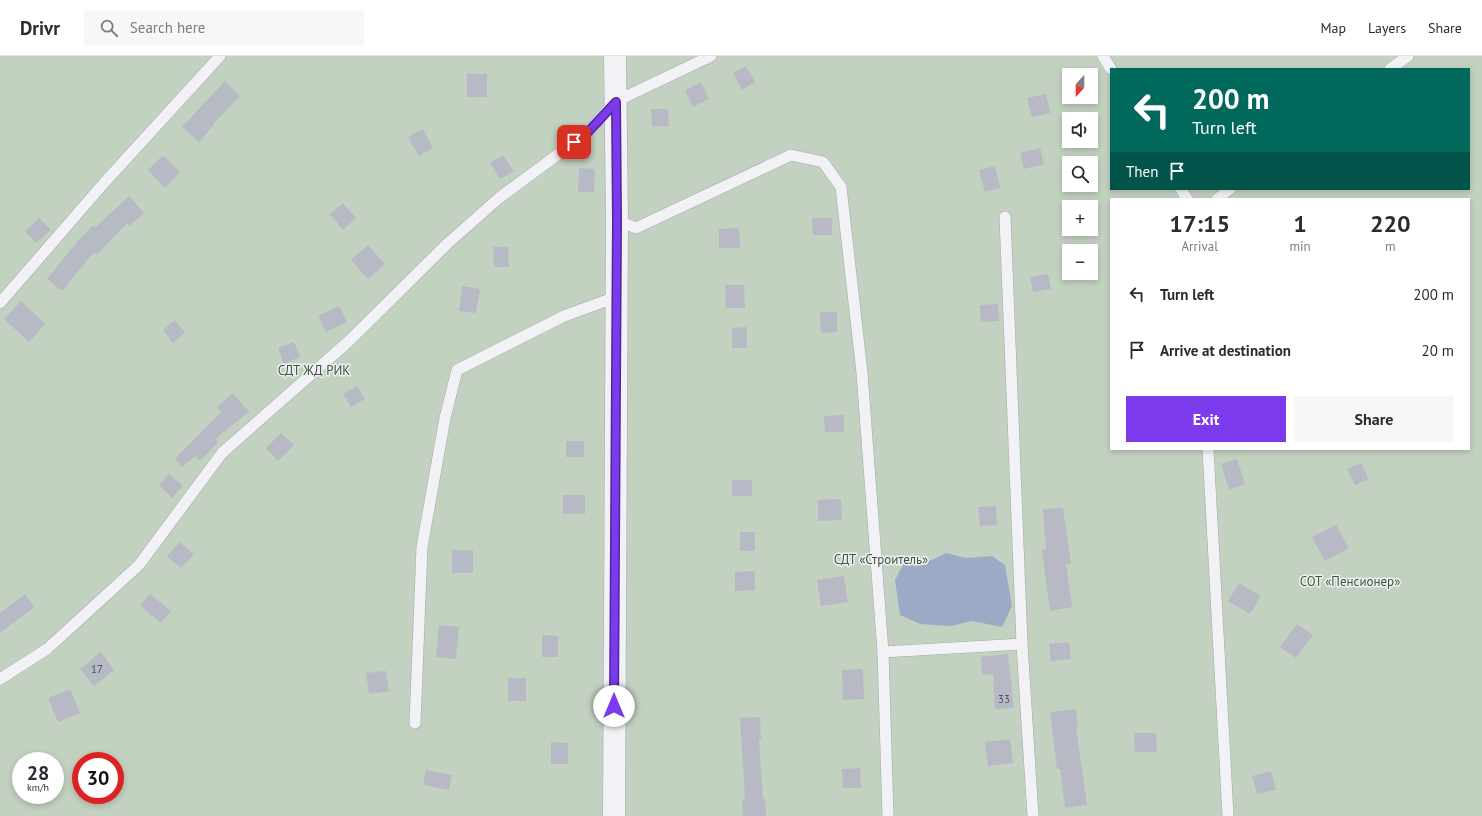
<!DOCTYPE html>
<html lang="en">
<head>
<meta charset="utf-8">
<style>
	body { margin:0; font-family:"PT Sans",sans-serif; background:#f7f7f7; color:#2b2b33; height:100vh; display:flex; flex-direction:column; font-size:15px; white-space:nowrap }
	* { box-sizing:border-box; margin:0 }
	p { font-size:13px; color:#7c7c81 }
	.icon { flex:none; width:22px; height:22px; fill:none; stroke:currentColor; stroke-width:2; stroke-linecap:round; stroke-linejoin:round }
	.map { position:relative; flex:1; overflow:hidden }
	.drawer { position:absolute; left:1110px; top:142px; width:360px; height:252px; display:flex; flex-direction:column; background:#fff; border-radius:0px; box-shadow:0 2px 6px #0003 }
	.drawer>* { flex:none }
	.guide { position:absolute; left:1110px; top:12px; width:360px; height:122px; border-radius:0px; box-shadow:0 2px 6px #0003; background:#00695c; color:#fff; overflow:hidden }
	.needle { width:26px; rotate:201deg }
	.buttons { position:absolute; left:1062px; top:12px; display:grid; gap:8px }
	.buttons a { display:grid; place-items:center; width:36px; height:36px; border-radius:0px; background:#fff; box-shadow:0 2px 6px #0003; font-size:20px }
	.speed { position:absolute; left:12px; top:696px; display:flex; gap:8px; font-size:20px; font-weight:700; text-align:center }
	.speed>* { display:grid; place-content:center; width:52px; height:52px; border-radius:50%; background:#fff; box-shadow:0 2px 6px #0003; line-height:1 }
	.speed small { font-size:10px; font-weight:400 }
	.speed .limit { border:6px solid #d22; background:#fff; color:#111 }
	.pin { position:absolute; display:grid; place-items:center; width:34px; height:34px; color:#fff; margin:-17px; border-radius:8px; box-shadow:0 2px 6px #0006 }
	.me { position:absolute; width:44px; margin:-22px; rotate:0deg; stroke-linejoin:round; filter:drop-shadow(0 0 3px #0008) }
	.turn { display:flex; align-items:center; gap:14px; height:84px; padding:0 16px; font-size:18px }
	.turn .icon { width:52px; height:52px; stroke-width:2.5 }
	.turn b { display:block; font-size:28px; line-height:34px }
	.then { display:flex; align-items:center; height:38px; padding:0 16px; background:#0003; gap:8px; font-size:15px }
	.eta { display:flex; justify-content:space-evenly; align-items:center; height:68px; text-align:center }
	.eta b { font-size:24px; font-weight:700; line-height:28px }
	.cta { display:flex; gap:8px; margin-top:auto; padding:8px 16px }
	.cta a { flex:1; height:46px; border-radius:0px; background:#7c3aed; color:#fff; font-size:16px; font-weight:700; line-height:46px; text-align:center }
	.cta a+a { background:#f7f7f7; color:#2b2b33 }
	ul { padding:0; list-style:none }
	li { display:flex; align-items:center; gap:12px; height:56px; padding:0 16px }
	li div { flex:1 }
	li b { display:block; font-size:15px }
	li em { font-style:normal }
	header { display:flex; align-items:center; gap:24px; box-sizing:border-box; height:56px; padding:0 20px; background:#fff; border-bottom:1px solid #e1e1e2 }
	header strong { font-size:19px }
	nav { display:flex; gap:22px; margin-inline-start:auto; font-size:14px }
	.search { width:280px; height:36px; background:#f7f7f7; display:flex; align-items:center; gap:10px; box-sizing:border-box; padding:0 14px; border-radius:0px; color:#7c7c81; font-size:15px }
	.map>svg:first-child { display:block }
	.green { fill:#c3d1c1; fill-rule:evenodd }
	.water { fill:#9cabc5 }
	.building { fill:#b7bac4 }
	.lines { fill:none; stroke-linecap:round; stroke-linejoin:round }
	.lane-casing { stroke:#a5a8b1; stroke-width:12 }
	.street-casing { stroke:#a5a8b1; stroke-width:23 }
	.lane { stroke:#f2f2f6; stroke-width:11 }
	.street { stroke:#f2f2f6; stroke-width:22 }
	.route-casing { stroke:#51269a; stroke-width:10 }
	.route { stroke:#7c3aed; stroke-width:7 }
	.labels { text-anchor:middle; stroke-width:3; stroke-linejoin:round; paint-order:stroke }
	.number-label { font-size:11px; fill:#4c515f }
	.park-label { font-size:13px; fill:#395837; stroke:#eef0f5 }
</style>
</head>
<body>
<header>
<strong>Drivr</strong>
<div class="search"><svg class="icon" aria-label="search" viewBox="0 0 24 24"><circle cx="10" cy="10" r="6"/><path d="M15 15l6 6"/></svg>Search here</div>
<nav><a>Map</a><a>Layers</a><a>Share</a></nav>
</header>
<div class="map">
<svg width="1482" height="760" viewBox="0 0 1482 760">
	<rect width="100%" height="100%" fill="#dfe1e7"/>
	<path class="green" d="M0 0H1482V760H0ZM1111 13H1469V133H1111ZM1069 19H1091V41H1069ZM1069 63H1091V85H1069ZM1069 107H1091V129H1069ZM1111 143H1469V393H1111ZM1069 151H1091V173H1069ZM1069 195H1091V217H1069ZM21 705H55V739H21ZM81 705H115V739H81Z"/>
	<path class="water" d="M946 497 966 502 992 500 1005 509 1012 550 1002 571 972 565 951 570 920 568 900 559 895 524 905 505 932 504Z"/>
	<g class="building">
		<path d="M746 10 755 26 742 34 733 17Z"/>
		<rect x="467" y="18" width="20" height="23"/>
		<path d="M225 25 240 40 213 68 214 69 199 86 182 71Z"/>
		<path d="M701 26 709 43 693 51 685 34Z"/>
		<path d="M1046 38 1050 57 1032 61 1027 42Z"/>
		<path d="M651 53H668L669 70H652Z"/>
		<path d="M423 73 433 92 419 100 408 81Z"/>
		<path d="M1040 92 1044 108 1024 113 1020 97Z"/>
		<path d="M163 99 180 116 165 132 148 114Z"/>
		<path d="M503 99 514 115 500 123 490 107Z"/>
		<path d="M995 110 1000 132 985 136 979 114Z"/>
		<path d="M579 112 595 113 594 136H578Z"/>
		<path d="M129 140 144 157 129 170 127 167 97 199 94 196 62 235 47 223 77 186 93 169 96 171Z"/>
		<path d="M343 147 356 162 343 174 330 158Z"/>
		<path d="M39 162 51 174 36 187 25 175Z"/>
		<path d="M812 162H832V179H813Z"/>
		<path d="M739 172 740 192H719V173Z"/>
		<path d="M368 189 385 208 368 223 351 204Z"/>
		<path d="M493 191H508L509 211H494Z"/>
		<path d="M1048 218 1051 233 1033 236 1030 221Z"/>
		<path d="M725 229H744L745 252H726Z"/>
		<path d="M462 230 480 233 476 257 459 255Z"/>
		<path d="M21 245 45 268 29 286 4 263Z"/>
		<path d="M998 248 999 265 981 266 980 249Z"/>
		<path d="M339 250 347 266 326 276 318 260Z"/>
		<path d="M820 256H837V276L821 277Z"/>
		<path d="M175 264 185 277 173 287 163 274Z"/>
		<path d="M747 271V292H732V272Z"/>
		<path d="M294 286 300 301 284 308 278 292Z"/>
		<path d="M357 330 365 343 351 351 343 338Z"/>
		<path d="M233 337 249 356 215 383 218 386 200 405 195 400 182 411 175 403 221 356 217 351Z"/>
		<path d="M844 359V376H825L824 360Z"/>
		<path d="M281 377 294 389 278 405 266 392Z"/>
		<rect x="566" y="385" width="18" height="16"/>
		<path d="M1237 403 1245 428 1229 434 1221 408Z"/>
		<path d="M1361 407 1369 423 1355 429 1347 413Z"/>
		<path d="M169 418 183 430 172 442 159 429Z"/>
		<rect x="732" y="424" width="20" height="16"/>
		<rect x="563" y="439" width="22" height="19"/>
		<path d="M841 443 842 464 818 465V444Z"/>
		<path d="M996 450 997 469 980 470 978 451Z"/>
		<path d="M1063 452 1071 507 1066 508 1072 551 1050 555 1042 494 1046 493 1043 453Z"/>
		<path d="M1336 469 1349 492 1325 505 1312 481Z"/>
		<rect x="740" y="476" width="15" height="19"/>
		<path d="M179 486 194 498 181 512 167 500Z"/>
		<rect x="452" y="494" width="21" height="23"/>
		<path d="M755 515V534L735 535V516Z"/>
		<path d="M844 520 848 546 821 550 817 524Z"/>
		<path d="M1239 527 1261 540 1250 558 1228 545Z"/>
		<path d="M25 538 34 551 0 577V557Z"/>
		<path d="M150 538 171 555 161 567 140 550Z"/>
		<path d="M1297 568 1313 579 1296 602 1280 591Z"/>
		<path d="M439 569 459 571 456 603 436 601Z"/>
		<path d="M542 579 558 580V601H542Z"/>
		<path d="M1069 586 1071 603 1051 605 1049 588Z"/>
		<path d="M101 596 114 614 94 630 80 613Z"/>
		<path d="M1008 598 1014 652 995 653 993 618 982 619 981 601Z"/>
		<path d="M863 613 864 643 843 644 842 614Z"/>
		<path d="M386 615 389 635 369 638 366 617Z"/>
		<rect x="508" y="622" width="18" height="23"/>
		<path d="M70 633 80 657 58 666 48 642Z"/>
		<path d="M1076 653 1078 670H1076L1087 749 1065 752 1060 713H1057L1050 656Z"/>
		<path d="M760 661 761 683H759L763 743H765L766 760H743L742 744H745L740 662Z"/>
		<path d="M1134 677H1156L1157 696H1135Z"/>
		<path d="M1010 683 1013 707 988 710 985 686Z"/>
		<path d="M551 686 568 687V708H551Z"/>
		<path d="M860 712 861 732H843L842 713Z"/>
		<path d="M426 714 452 719 449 734 423 729Z"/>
		<path d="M1271 715 1276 734 1257 738 1252 720Z"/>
	</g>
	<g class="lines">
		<defs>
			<g id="lane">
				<path d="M1103 0 1111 13"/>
				<path d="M1390 13 1408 0"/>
				<path d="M625 41 711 0"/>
				<path d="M1181 133 1187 143"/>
				<path d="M1217 143 1230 133"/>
				<path d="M1005 161 1022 588 1033 760"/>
				<path d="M617 164 636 172 791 99 823 106 841 131 862 317 883 596 888 760"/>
				<path d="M0 247 104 127 220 0"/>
				<path d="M1208 393 1228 760"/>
				<path d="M883 596 1022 588"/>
				<path d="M0 623 47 593 139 509 222 397 349 285 447 188 499 142 587 77 614 47"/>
				<path d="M415 667 422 491 445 362 457 314 564 260 616 241"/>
			</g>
			<path id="street" d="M614 760 617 164 615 0"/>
		</defs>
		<use href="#lane" class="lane-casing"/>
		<use href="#street" class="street-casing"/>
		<use href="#lane" class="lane"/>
		<use href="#street" class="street"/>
	</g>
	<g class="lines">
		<defs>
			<path id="route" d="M574 86 587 77 616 46 617 164 614 650"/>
		</defs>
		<use href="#route" class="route-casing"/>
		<use href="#route" class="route"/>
	</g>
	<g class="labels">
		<g class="number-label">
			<text x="97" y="617">17</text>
			<text x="1004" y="647">33</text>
		</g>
		<g class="park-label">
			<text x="314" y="319">СДТ ЖД РИК</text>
			<text x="881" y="508">СДТ «Строитель»</text>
			<text x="1350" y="530">СОТ «Пенсионер»</text>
		</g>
	</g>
</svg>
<div class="buttons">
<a><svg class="needle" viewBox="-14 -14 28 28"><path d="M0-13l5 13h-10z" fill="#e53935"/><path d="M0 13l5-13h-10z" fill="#7c7c81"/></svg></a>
<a><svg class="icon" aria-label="sound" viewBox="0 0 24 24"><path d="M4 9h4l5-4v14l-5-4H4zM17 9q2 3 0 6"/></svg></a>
<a><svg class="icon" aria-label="search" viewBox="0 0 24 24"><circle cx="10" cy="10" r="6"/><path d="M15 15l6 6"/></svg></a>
<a>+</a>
<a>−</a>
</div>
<div class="speed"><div>28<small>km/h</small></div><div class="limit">30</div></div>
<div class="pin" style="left:574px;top:86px;background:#d93025"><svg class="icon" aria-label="arrive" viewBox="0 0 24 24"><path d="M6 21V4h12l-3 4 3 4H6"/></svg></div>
<svg class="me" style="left:614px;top:650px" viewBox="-20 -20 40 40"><circle r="19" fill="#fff"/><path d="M0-13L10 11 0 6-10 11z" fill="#7c3aed"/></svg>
<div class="guide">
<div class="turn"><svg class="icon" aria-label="left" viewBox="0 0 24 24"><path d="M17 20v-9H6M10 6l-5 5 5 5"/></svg><div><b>200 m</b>Turn left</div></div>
<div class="then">Then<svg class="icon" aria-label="arrive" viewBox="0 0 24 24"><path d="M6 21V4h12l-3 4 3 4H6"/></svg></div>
</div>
<section class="drawer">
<div class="eta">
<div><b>17:15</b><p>Arrival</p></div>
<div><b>1</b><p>min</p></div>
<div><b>220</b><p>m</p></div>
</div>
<ul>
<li><svg class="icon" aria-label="left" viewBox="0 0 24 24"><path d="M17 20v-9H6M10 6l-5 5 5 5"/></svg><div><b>Turn left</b></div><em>200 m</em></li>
<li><svg class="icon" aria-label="arrive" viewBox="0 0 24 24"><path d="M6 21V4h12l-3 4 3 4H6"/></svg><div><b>Arrive at destination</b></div><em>20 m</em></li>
</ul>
<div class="cta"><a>Exit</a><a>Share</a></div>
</section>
</div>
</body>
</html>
